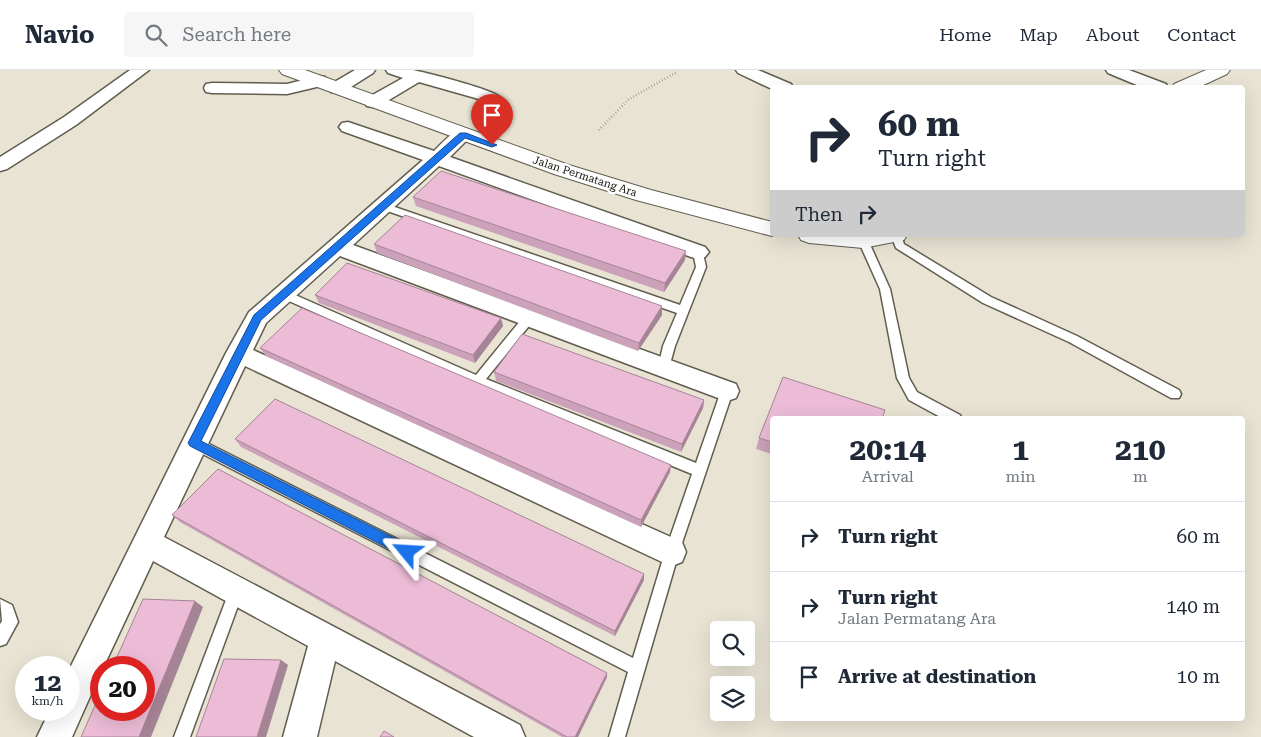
<!DOCTYPE html>
<html lang="en">
<head>
<meta charset="utf-8">
<style>
	body { margin:0; font-family:"Roboto Serif",serif; background:#f6f6f7; color:#1f2937; height:100vh; display:flex; flex-direction:column; font-size:19px; white-space:nowrap }
	* { box-sizing:border-box; margin:0 }
	p { font-size:16px; color:#747a83 }
	.icon { flex:none; width:28px; height:28px; fill:none; stroke:currentColor; stroke-width:2; stroke-linecap:round; stroke-linejoin:round }
	.map { position:relative; flex:1; overflow:hidden }
	.drawer { position:absolute; left:770px; top:346px; width:475px; height:305px; display:flex; flex-direction:column; background:#fff; border-radius:5px; box-shadow:0 5px 20px #0002 }
	.drawer>* { flex:none }
	.top-card { position:absolute; left:770px; top:15px; width:475px; height:152px; border-radius:5px; box-shadow:0 5px 20px #0002; background:#fff; color:#1f2937; overflow:hidden }
	.controls { position:absolute; left:710px; top:551px; display:grid; gap:10px }
	.controls a { display:grid; place-items:center; width:45px; height:45px; border-radius:5px; background:#fff; box-shadow:0 5px 20px #0002; font-size:25px }
	.speed { position:absolute; left:15px; top:586px; display:flex; gap:10px; font-size:25px; font-weight:700; text-align:center }
	.speed>* { display:grid; place-content:center; width:65px; height:65px; border-radius:50%; background:#fff; box-shadow:0 5px 20px #0002; line-height:1 }
	.speed small { font-size:12px; font-weight:400 }
	.speed .limit { border:8px solid #d22; background:#fff; color:#111 }
	.pin { position:absolute; display:grid; place-items:center; width:42px; height:42px; color:#fff; margin:-51px -21px; border-radius:50% 50% 50% 0; rotate:-45deg; box-shadow:0 0 5px #0007 }
	.pin .icon { rotate:45deg }
	.me { position:absolute; width:55px; margin:-28px; rotate:297deg; stroke-linejoin:round; filter:drop-shadow(0 0 4px #0008) }
	.turn { display:flex; align-items:center; gap:18px; height:105px; padding:0 25px; font-size:22px }
	.turn .icon { width:65px; height:65px; stroke-width:2.5 }
	.turn b { display:block; font-size:35px; line-height:42px }
	.then { display:flex; align-items:center; height:48px; padding:0 25px; background:#0003; gap:10px; font-size:19px }
	.eta { display:flex; justify-content:space-evenly; align-items:center; height:85px; text-align:center }
	.eta b { font-size:30px; font-weight:700; line-height:35px }
	ul { padding:0; list-style:none }
	li { display:flex; align-items:center; gap:15px; height:70px; padding:0 25px; border-top:1px solid #e0e1e3 }
	li div { flex:1 }
	li b { display:block; font-size:19px }
	li em { font-style:normal }
	header { display:flex; align-items:center; gap:30px; box-sizing:border-box; height:70px; padding:0 25px; background:#fff; border-bottom:1px solid #e0e1e3 }
	header strong { font-size:24px }
	nav { display:flex; gap:28px; margin-inline-start:auto; font-size:18px }
	.search { width:350px; height:45px; background:#f6f6f7; display:flex; align-items:center; gap:12px; box-sizing:border-box; padding:0 18px; border-radius:5px; color:#747a83; font-size:19px }
	.map>svg:first-child { display:block }
	.lines { fill:none; stroke-linecap:round; stroke-linejoin:round }
	.lane-casing { stroke:#615d4f; stroke-width:3 }
	.street-casing { stroke:#615d4f; stroke-width:3 }
	.secondary-casing { stroke:#615d4f; stroke-width:2 }
	.path { stroke:#777469; stroke-width:2.5; stroke-dasharray:0.5 2.5; stroke-linecap:butt }
	.lane { fill:#fff; fill-rule:evenodd }
	.street { fill:#fff; fill-rule:evenodd }
	.secondary { fill:#fff; fill-rule:evenodd }
	.wall { fill:#cba2b9 }
	.shaded-wall { fill:#a58496 }
	.building { fill:#ecbcd7; stroke:#a58496 }
	.route { fill:#1a73e8; stroke:#114b97 }
	.labels { text-anchor:middle; stroke-width:5; stroke-linejoin:round; paint-order:stroke }
	.far-street-label { font-size:11px; fill:#181610; stroke:#fff }
</style>
</head>
<body>
<header>
<strong>Navio</strong>
<div class="search"><svg class="icon" aria-label="search" viewBox="0 0 24 24"><circle cx="10" cy="10" r="6"/><path d="M15 15l6 6"/></svg>Search here</div>
<nav><a>Home</a><a>Map</a><a>About</a><a>Contact</a></nav>
</header>
<div class="map">
<svg width="1261" height="667" viewBox="0 0 1261 667">
	<rect width="100%" height="100%" fill="#e8e3d3"/>
	<g class="lines">
		<defs>
			<g id="lane">
				<path d="M383 133 680 235 696 197 693 182 698 178 702 179 706 197 675 276 668 301H660L658 298 663 276 677 243 379 138V134Z"/>
				<path d="M891 165H901L904 174 991 227 1077 266 1179 320 1181 324 1179 328H1171L1069 272 983 233 896 178Z"/>
				<path d="M863 167 868 170 890 219 909 308 917 322 960 345 962 349H944L909 330 897 308 880 219 858 170Z"/>
				<path d="M284 220 476 305 525 245H533L535 248 533 251 486 309 696 393 721 321 723 318H731L733 321 679 482 625 667H609L628 602 189 377 187 373 189 369 194 368 199 369 633 588 665 482 692 404 501 326 280 227 278 224 280 221Z"/>
				<path d="M236 515 241 517 243 522 190 667H174L229 522 231 517Z"/>
				<path d="M0 529 12 535 18 552 6 574 0 576V554L2 551Z"/>
			</g>
			<g id="street">
				<path d="M130 0H149L76 55 7 99 0 101V87L64 47Z"/>
				<path d="M355 0H375L373 3 343 22H331L329 18 331 14Z"/>
				<path d="M386 0C395 0 405 0 413 0 427 3 496 20 501 28L499 32 493 33 419 12 379 36 373 37 367 36 364 32 367 28 403 8 388 3Z"/>
				<path d="M736 0H758L791 14 793 18 772 19 738 3Z"/>
				<path d="M1106 0H1129L1166 14 1168 18H1144L1108 3Z"/>
				<path d="M319 6 325 7 327 11 325 15 287 24 212 23 206 22 204 18 206 14 212 13 287 14Z"/>
				<path d="M348 52 434 81C444 72 454 57 469 61L472 65 450 87 705 177 709 182 705 187 698 189 691 187 439 96 353 175 736 314 739 321 736 328 727 331 718 328 340 186 266 253 253 280 682 472 686 482 682 492 672 496 662 492 245 296 164 467 520 655 525 667H474L335 591 317 667H283L308 576 153 491 103 598H101V602L72 667H37L50 640H69V600L226 283 249 242 423 90 342 61 339 57 342 53Z"/>
			</g>
			<g id="secondary">
				<path d="M279 0H305L569 95 651 120 772 152V165H777L772 166 636 130 554 104 282 4Z"/>
				<path d="M1206 0H1230L1227 4 1197 18H1172L1174 14Z"/>
				<path d="M798 165H907L904 170 863 178 809 173 801 170Z"/>
			</g>
		</defs>
		<use href="#lane" class="lane-casing"/>
		<use href="#street" class="street-casing"/>
		<use href="#secondary" class="secondary-casing"/>
		<path class="path" d="M599 60 629 29 677 2"/>
		<use href="#lane" class="lane"/>
		<use href="#street" class="street"/>
		<use href="#secondary" class="secondary"/>
	</g>
	<g class="wall">
		<path d="M413 127 685 190 664 222 416 136Z"/>
		<path d="M374 174 662 236V245L638 281 377 183Z"/>
		<path d="M315 225 501 248 503 256 475 293 319 233Z"/>
		<path d="M260 278 670 402 641 457 266 286Z"/>
		<path d="M494 302 704 330 703 338 681 382 496 311Z"/>
		<path d="M772 349V384L756 379 759 368Z"/>
		<path d="M235 369 644 504V510L615 566 241 377Z"/>
		<path d="M172 445 607 607 578 667H562L180 452Z"/>
	</g>
	<g class="shaded-wall">
		<path d="M686 181 685 190 664 222 665 213Z"/>
		<path d="M662 236V245L638 281 639 273Z"/>
		<path d="M501 248 503 256 475 293 473 285Z"/>
		<path d="M704 330 703 338 681 382 682 374Z"/>
		<path d="M671 395 670 402 641 457V450Z"/>
		<path d="M644 504V510L615 566V561Z"/>
		<path d="M195 531 203 537 151 667H139Z"/>
		<path d="M281 590 288 595 266 667H257Z"/>
		<path d="M607 603V607L578 667H575Z"/>
	</g>
	<g class="building">
		<path d="M441 101 686 181 665 213 413 127Z"/>
		<path d="M405 145 662 236 639 273 374 174Z"/>
		<path d="M347 193 501 248 473 285 315 225Z"/>
		<path d="M302 238 671 395 641 450 260 278Z"/>
		<path d="M522 264 704 330 682 374 494 302Z"/>
		<path d="M783 307 885 340 882 349H772V372L759 368Z"/>
		<path d="M275 329 644 504 615 561 235 369Z"/>
		<path d="M218 399 607 603 575 667H567L172 445Z"/>
		<path d="M143 529 195 531 139 667H81L101 622V640H144V598H112Z"/>
		<path d="M224 589 281 590 257 667H196Z"/>
		<path d="M384 661 394 667H380Z"/>
	</g>
	<path class="route" d="M460 63H466L497 75 492 77 465 68 261 250 201 371 412 477 414 482 412 486 407 488 190 376 188 373 254 245Z"/>
	<g class="labels">
		<g class="far-street-label">
			<text transform="translate(585 106) rotate(18)" y="4">Jalan Permatang Ara</text>
		</g>
	</g>
</svg>
<div class="controls">
<a><svg class="icon" aria-label="search" viewBox="0 0 24 24"><circle cx="10" cy="10" r="6"/><path d="M15 15l6 6"/></svg></a>
<a><svg class="icon" aria-label="layers" viewBox="0 0 24 24"><path d="M12 4l9 5-9 5-9-5zM3 14l9 5 9-5"/></svg></a>
</div>
<div class="speed"><div>12<small>km/h</small></div><div class="limit">20</div></div>
<div class="pin" style="left:492px;top:75px;background:#d93025"><svg class="icon" aria-label="arrive" viewBox="0 0 24 24"><path d="M6 21V4h12l-3 4 3 4H6"/></svg></div>
<svg class="me" style="left:407px;top:482px" viewBox="-20 -20 40 40"><path d="M0-17L14 15 0 8-14 15z" fill="#1a73e8" stroke="#fff" stroke-width="4"/></svg>
<div class="top-card">
<div class="turn"><svg class="icon" aria-label="right" viewBox="0 0 24 24"><path d="M7 20v-9h11M14 6l5 5-5 5"/></svg><div><b>60 m</b>Turn right</div></div>
<div class="then">Then<svg class="icon" aria-label="right" viewBox="0 0 24 24"><path d="M7 20v-9h11M14 6l5 5-5 5"/></svg></div>
</div>
<section class="drawer">
<div class="eta">
<div><b>20:14</b><p>Arrival</p></div>
<div><b>1</b><p>min</p></div>
<div><b>210</b><p>m</p></div>
</div>
<ul>
<li><svg class="icon" aria-label="right" viewBox="0 0 24 24"><path d="M7 20v-9h11M14 6l5 5-5 5"/></svg><div><b>Turn right</b></div><em>60 m</em></li>
<li><svg class="icon" aria-label="right" viewBox="0 0 24 24"><path d="M7 20v-9h11M14 6l5 5-5 5"/></svg><div><b>Turn right</b><p>Jalan Permatang Ara</p></div><em>140 m</em></li>
<li><svg class="icon" aria-label="arrive" viewBox="0 0 24 24"><path d="M6 21V4h12l-3 4 3 4H6"/></svg><div><b>Arrive at destination</b></div><em>10 m</em></li>
</ul>
</section>
</div>
</body>
</html>
